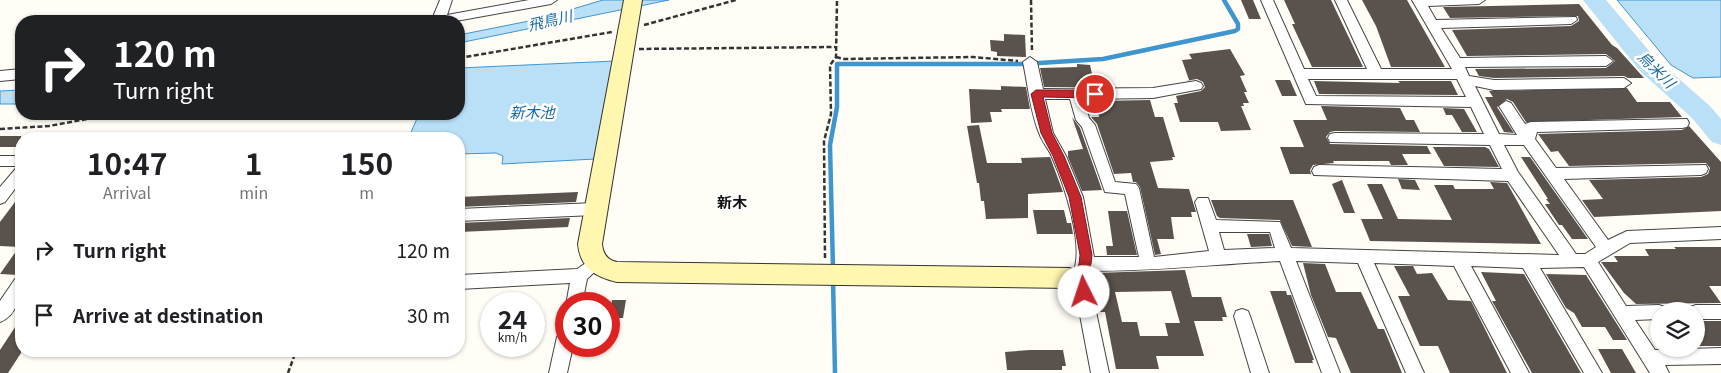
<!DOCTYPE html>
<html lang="en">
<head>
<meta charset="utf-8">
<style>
	body { margin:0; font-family:Georgia,"Noto Sans JP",serif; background:#f6f6f6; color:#202124; height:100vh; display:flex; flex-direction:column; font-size:19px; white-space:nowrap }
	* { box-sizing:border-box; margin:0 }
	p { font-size:16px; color:#757577 }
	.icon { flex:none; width:28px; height:28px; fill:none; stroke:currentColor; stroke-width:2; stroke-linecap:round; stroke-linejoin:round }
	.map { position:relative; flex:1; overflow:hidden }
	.details { position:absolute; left:15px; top:132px; width:450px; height:225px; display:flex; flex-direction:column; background:#fff; border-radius:20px; box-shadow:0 1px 4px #0004 }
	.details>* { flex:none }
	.banner { position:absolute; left:15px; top:15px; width:450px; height:105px; border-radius:20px; box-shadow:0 1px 4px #0004; background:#202124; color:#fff; overflow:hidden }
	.fabs { position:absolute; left:1650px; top:302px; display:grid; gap:10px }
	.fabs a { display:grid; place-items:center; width:55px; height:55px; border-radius:50%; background:#fff; box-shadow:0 1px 4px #0004; font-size:25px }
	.speed { position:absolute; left:480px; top:292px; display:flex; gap:10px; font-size:25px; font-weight:700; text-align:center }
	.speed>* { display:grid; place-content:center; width:65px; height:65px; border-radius:50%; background:#fff; box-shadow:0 1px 4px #0004; line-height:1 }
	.speed small { font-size:12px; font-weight:400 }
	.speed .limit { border:8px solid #d22; background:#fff; color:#111 }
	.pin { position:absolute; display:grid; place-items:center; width:42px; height:42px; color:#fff; margin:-21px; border:2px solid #fff; border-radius:50%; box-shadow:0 1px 5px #0007 }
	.me { position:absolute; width:55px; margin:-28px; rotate:356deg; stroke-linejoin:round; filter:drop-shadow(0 0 4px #0008) }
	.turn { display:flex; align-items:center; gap:18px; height:105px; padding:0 15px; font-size:22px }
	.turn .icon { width:65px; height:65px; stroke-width:2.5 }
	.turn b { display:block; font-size:35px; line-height:42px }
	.eta { display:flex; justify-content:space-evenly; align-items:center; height:85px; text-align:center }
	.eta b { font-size:30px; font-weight:700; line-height:35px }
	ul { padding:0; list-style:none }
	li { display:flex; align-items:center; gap:15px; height:65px; padding:0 15px }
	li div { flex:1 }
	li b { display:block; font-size:19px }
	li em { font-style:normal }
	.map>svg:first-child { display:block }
	.water { fill:#b9e0f7; stroke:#3f96cf }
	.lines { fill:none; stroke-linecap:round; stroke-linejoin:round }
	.stream { stroke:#3f96cf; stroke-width:4.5 }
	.river { fill:#b9e0f7; fill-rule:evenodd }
	.building { fill:#5a524d; fill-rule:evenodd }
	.street-casing { stroke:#444; stroke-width:2 }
	.secondary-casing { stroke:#333; stroke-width:2 }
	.path { stroke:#333; stroke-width:2.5; stroke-dasharray:5 2.5; stroke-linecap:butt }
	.street { fill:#fff; fill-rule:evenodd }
	.secondary { fill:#fff6b0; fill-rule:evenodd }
	.route { fill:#c4262e; stroke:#7f191e }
	.labels { text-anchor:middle; stroke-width:5; stroke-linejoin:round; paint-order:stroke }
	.water-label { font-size:15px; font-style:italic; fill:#1768a6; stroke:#fff }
	.neighbourhood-label { font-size:15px; font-weight:bold; fill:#111; stroke:#fff }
</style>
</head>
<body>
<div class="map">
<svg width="1721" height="373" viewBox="0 0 1721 373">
	<rect width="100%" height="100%" fill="#fffdf5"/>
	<g class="water">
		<path d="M603 0H669L459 43V35L539 19Z"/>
		<path d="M1617 0H1721V77L1693 78 1671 65Z"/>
		<path d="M615 61 595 159 502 164 503 156 496 153 459 154V139H408L419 114H459V68Z"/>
		<path d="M21 90V104H0V91Z"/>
	</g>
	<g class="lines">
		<g class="stream">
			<path d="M833 269 830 145 837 107V64H1023L1103 59 1235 31 1238 29V24L1224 0"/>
			<path d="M833 279 835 373"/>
		</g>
		<path class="river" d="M1583 0H1606L1656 59 1710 106 1721 119V145L1712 142 1692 118 1640 71Z"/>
	</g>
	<g class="building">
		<path d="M1241 0H1253L1261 19H1249Z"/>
		<path d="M1284 0H1331L1363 67H1312L1292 24H1295Z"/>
		<path d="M1362 0H1407L1445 67H1391L1376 26Z"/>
		<path d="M1579 4 1612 45 1617 48 1644 78H1628L1624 76 1494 78 1479 76 1475 69 1606 68 1615 61 1606 54 1467 56 1452 30 1571 26 1579 21 1578 16 1450 18 1443 7Z"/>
		<path d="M1004 34 1025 35 1026 57 997 56V52L991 51 990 40 1004 41Z"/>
		<path d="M1230 49 1245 75 1240 76 1247 92H1244L1249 103H1243L1244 106H1241L1251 130 1221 131 1218 122H1180L1174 103H1178L1176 96 1201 91 1205 87 1203 82 1197 79 1186 81 1189 80 1182 60 1192 59 1189 54Z"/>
		<path d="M1077 64 1090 65 1095 87H1044L1040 68 1077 67Z"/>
		<path d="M1275 80H1290L1297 96H1282Z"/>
		<path d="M1314 81 1400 83 1398 81H1451L1458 95 1319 94Z"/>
		<path d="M1001 86 1026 87 1030 109H1001L1002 112H990L992 122 971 123 969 89 1001 90Z"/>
		<path d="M1627 88 1637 102H1670L1682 117 1526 122 1513 102 1507 99 1497 107 1514 133 1504 132 1485 97H1493L1489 91Z"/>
		<path d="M1150 100 1155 117H1163L1175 157H1172L1173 160 1150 162 1158 188 1189 189 1196 212H1191L1192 217H1171L1174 239H1157L1161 254 1155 255 1140 187 1136 182H1133L1131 173 1114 174 1097 124 1091 117H1099L1097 101Z"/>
		<path d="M1321 106 1400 108 1406 120H1414L1420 132 1335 131 1330 132 1326 137 1330 144 1427 146 1431 154H1402L1408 165H1391L1389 161H1333L1334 163 1313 165 1310 170 1311 174H1290L1280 147H1304L1293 120H1327Z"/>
		<path d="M1443 108 1464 109 1477 132H1462L1452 115H1446Z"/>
		<path d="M1072 117 1080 128 1102 190 1082 191 1068 157V151L1083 149Z"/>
		<path d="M979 125 987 163H1022L1021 158 1050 157 1063 192 1028 194V218L986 219 984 201H981L979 183H977L967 126Z"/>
		<path d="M1689 126 1721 162V211L1594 217 1582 200 1603 199 1589 180 1701 177 1708 174 1710 168 1706 163 1569 166 1558 151 1551 152 1538 134 1682 130Z"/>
		<rect x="0" y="136" width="21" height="11"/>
		<path d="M1433 147H1485L1489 149 1499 167 1444 166Z"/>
		<path d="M1521 157H1530L1588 239H1572L1562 225H1559L1545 204H1550L1546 199H1548Z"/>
		<path d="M1398 179 1415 180 1420 190 1402 189Z"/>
		<path d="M1342 180 1355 213H1344L1332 184Z"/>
		<path d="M1490 182 1507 183 1541 244 1370 241 1361 219H1383L1367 184H1382L1398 219 1452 220 1434 185H1453L1455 189H1494Z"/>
		<path d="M578 192 576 202 459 207V197Z"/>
		<path d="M21 194V271L19 275 0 274 19 247 0 246V222Z"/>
		<path d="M1211 200H1293L1312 247 1292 246 1280 220 1220 218 1217 216Z"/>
		<path d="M1033 210H1064L1067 223H1071L1073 234H1037Z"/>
		<path d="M1108 211H1127L1137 255H1107L1106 246H1113Z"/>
		<path d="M570 218 568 227 459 232V223Z"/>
		<path d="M1247 234H1269L1272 246 1251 247Z"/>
		<path d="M1674 247H1721V286H1709L1721 303 1636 304 1624 293 1601 262H1618L1614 256H1649L1645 249H1676Z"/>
		<path d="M1303 263 1325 264 1336 292H1361L1378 329H1384L1402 373H1351L1336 338 1328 337 1311 295Z"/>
		<path d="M1394 266H1413L1417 274 1432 273 1448 300 1471 301 1507 373H1450L1438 346H1420L1398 296H1410Z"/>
		<path d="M1185 270 1192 297H1221L1227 317H1222L1223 321H1194L1204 356H1156L1159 369H1116L1105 312H1098L1094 293H1098L1094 273ZM1171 291 1180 323H1165L1168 336H1140L1137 322H1122L1115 292Z"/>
		<path d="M1481 272 1524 274 1581 373H1532L1492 301H1496Z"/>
		<path d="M1546 274 1586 275 1627 340H1613L1605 327H1582L1574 313 1566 308Z"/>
		<path d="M1270 291H1286L1287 295H1291L1314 360H1312L1313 363H1295Z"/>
		<path d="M612 300H626L623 318H609Z"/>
		<path d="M21 318V353L8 373H0V350Z"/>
		<rect x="1696" y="321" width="25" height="25"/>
		<path d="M1598 349H1622L1636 373H1611Z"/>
		<path d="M1030 350H1063L1066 366H1062V370H1007L1005 352Z"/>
	</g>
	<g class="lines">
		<defs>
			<g id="street">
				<path d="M440 0H452L447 15 529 0H557L551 4 456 21H428L433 17Z"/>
				<path d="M1261 0H1273L1304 69H1367L1335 0H1347L1381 69H1452L1412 0H1485L1479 4 1428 6 1436 20 1576 17 1577 20 1571 24 1441 28 1460 58 1606 56 1613 61 1606 66 1465 67 1469 76 1494 80 1624 78 1631 83 1624 88 1494 90 1475 86 1499 134 1517 135 1499 106 1506 101 1511 103 1525 124 1531 122 1687 119 1689 123 1687 127 1682 128 1537 132 1535 139 1556 168 1706 165 1708 169 1706 173 1701 175 1564 179 1608 240 1627 231 1721 227V239L1630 243 1598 262 1626 306 1659 305 1665 307 1667 311H1659V319L1635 320 1655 350 1721 348V364L1665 365 1669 373H1650L1584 267 1540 268 1602 373H1584L1523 268 1471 266 1529 373H1511L1454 266 1374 263 1424 373H1406L1358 263 1296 261 1340 373H1322L1280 261C1217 264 1154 271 1090 271L1085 281 1092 293 1109 373H1091L1076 294 1061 278 1063 273H1073C1085 246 1064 184 1052 157 1049 149 1042 142 1039 133 1030 111 1028 85 1023 62L1030 57 1037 62 1043 89 1153 88 1196 81 1201 83 1203 86 1201 89 1153 98 1084 99 1089 118 1095 125 1115 182 1136 184 1139 188 1154 257 1209 251 1195 202 1198 198H1208L1216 220 1280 222 1291 248 1559 255 1508 181 1314 175 1312 171 1314 167 1319 165 1502 169 1490 145 1330 142 1328 138 1330 134 1335 133 1484 134 1471 107 1306 104ZM1308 79H1457L1466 97 1316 96ZM1045 99H1070L1076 120 1082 127 1105 192 1125 194 1139 257H1094L1083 197 1066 156 1053 133ZM1504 145H1524L1596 247 1585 254H1576L1518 172ZM1219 232H1270L1275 248 1224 250Z"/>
				<path d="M21 69V79L0 81V71Z"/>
				<path d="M0 156H21V181L5 202 0 204V187L18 166H0Z"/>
				<path d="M595 203 600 205 603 209 600 213 595 215 459 221V209Z"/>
				<path d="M596 256 602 258 604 263 587 279 582 304 566 305 570 283 459 289V275L577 269Z"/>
				<path d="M21 277C22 293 17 316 0 322V301L15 279Z"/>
				<path d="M1696 305H1721V319H1696V311H1688L1690 307Z"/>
				<path d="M1242 309 1248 311 1250 316 1269 373H1251L1234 316 1236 311Z"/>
				<path d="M566 330V346H573L567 373H549L557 337 560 332Z"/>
			</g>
			<path id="secondary" d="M624 0H642L602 244C603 254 607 260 617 262L1069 268 1078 271 1081 278 1078 285 1069 288 617 282C596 277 580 268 578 244Z"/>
		</defs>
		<use href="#street" class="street-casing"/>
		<use href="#secondary" class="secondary-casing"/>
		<g class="path">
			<path d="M1031 0 1032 51"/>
			<path d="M644 25 736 0"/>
			<path d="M639 49 835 47"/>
			<path d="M836 57 844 59 973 57 1018 61"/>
			<path d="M459 58 612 32"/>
			<path d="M0 129 49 126 114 114"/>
			<path d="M825 258 824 141 831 114 830 65 836 57 837 0"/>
			<path d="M288 373 296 351"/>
		</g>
		<use href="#street" class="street"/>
		<use href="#secondary" class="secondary"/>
	</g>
	<path class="route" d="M1036 90H1095L1100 94 1095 98 1043 97 1052 133 1064 156 1081 197 1092 255 1091 264 1083 282 1090 292 1084 298 1079 296 1071 282 1079 264 1080 255 1069 197 1053 156 1041 133 1031 94Z"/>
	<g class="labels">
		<g class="water-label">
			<text transform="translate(550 21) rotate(-13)" y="5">飛鳥川</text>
			<text transform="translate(1656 70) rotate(45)" y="5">烏米川</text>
			<text x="532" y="118">新木池</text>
		</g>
		<g class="neighbourhood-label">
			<text x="732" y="208">新木</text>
		</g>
	</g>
</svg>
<div class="fabs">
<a><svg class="icon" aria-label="layers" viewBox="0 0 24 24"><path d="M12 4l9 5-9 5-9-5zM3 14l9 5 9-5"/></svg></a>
</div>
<div class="speed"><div>24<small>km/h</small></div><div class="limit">30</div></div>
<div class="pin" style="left:1095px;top:94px;background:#d93025"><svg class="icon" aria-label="arrive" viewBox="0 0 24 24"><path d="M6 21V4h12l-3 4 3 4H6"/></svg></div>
<svg class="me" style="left:1084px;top:292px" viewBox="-20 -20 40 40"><circle r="19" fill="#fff"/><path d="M0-13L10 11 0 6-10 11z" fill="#c4262e"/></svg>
<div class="banner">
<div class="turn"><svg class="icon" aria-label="right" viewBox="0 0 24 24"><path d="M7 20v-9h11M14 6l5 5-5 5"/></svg><div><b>120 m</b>Turn right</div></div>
</div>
<section class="details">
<div class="eta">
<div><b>10:47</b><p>Arrival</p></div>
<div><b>1</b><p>min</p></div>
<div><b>150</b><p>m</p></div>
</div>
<ul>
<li><svg class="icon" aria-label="right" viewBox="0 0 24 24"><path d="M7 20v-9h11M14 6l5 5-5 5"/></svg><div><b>Turn right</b></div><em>120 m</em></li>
<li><svg class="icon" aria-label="arrive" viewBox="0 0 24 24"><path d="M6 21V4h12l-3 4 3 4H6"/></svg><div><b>Arrive at destination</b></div><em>30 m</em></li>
</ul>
</section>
</div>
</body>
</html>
